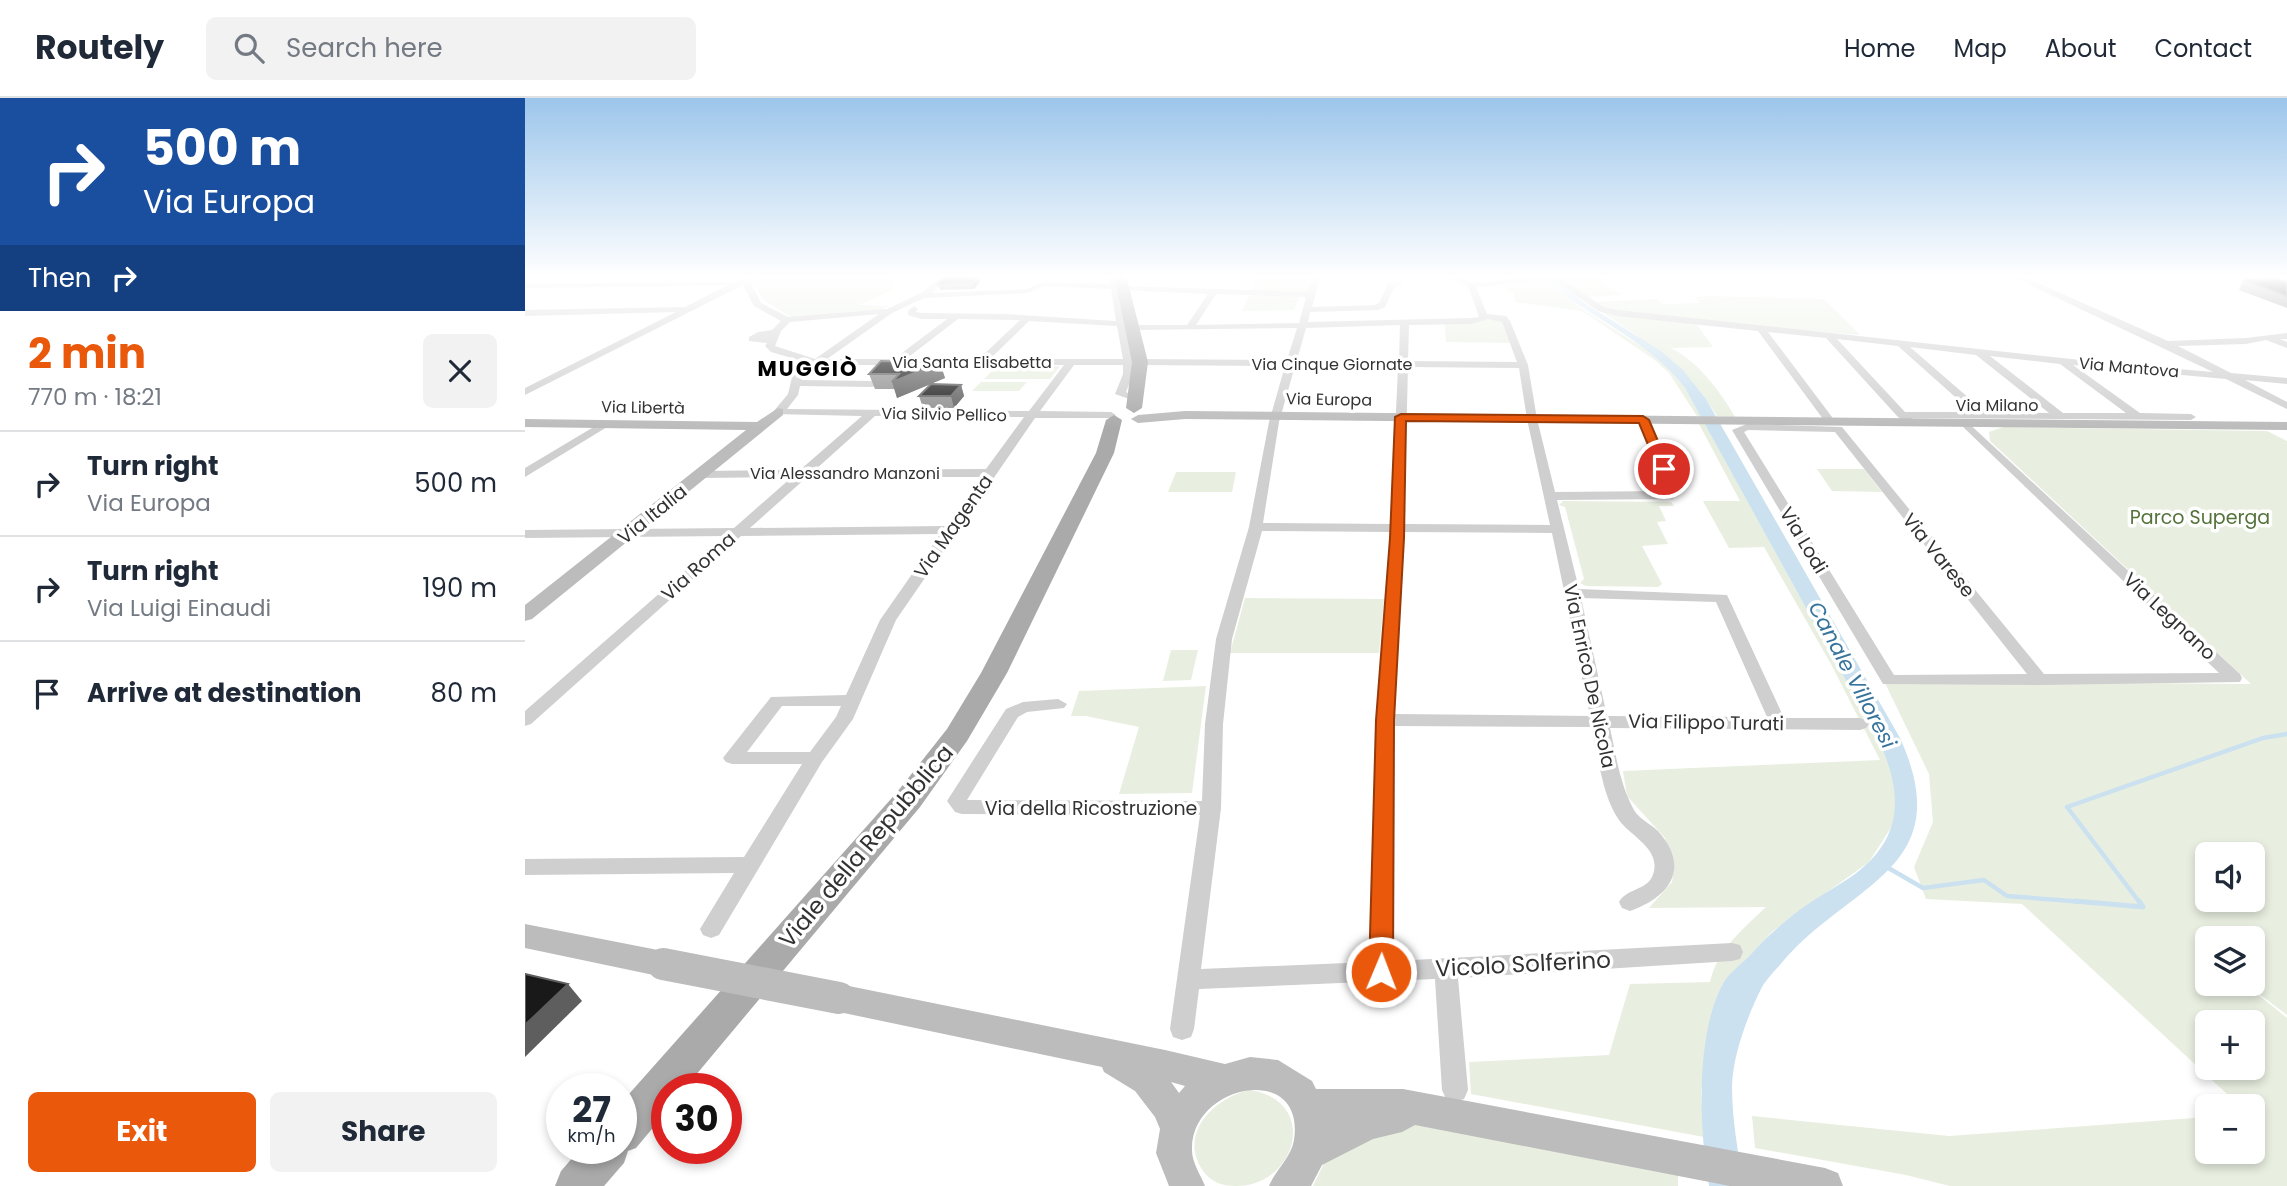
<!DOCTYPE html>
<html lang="en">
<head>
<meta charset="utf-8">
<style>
	body { margin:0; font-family:Poppins,sans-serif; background:#f2f2f3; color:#1f2937; height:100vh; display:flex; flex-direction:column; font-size:26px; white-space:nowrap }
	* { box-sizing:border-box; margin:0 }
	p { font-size:23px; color:#747a83 }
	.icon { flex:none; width:38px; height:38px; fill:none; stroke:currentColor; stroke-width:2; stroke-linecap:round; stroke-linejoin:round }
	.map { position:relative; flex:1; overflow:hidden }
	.details { display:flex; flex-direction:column; background:#fff; width:525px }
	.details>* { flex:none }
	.top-card { background:#1a4fa0; color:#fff; overflow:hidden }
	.buttons { position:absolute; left:1670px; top:744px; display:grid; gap:14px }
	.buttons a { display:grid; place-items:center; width:70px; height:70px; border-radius:10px; background:#fff; box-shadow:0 4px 10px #0003; font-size:35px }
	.speed { position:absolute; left:21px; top:975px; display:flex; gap:14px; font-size:35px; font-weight:700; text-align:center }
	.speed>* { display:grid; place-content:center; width:91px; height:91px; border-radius:50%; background:#fff; box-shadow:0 4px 10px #0003; line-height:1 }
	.speed small { font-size:18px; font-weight:400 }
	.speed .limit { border:10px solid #d22; background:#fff; color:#111 }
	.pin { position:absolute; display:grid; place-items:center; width:60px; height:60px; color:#fff; margin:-30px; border:4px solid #fff; border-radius:50%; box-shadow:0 2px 7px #0007 }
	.me { position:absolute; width:77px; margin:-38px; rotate:1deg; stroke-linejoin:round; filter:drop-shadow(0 0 5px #0008) }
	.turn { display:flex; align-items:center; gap:24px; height:147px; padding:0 28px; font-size:32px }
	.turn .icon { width:91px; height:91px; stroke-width:2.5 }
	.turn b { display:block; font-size:49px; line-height:60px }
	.then { display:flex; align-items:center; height:66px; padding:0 28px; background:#0003; gap:14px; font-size:26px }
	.round { display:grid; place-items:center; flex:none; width:74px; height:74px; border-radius:10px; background:#f2f2f3 }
	.summary { display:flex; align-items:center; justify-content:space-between; height:119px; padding:0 28px }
	h1 { font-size:42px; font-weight:700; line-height:52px; color:#ea580c }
	.primary-button { display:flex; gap:14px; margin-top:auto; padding:14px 28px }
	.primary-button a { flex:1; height:80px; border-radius:10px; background:#ea580c; color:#fff; font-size:28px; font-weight:700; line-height:80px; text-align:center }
	.primary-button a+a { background:#f2f2f3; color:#1f2937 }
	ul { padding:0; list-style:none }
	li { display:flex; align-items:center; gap:21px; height:105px; padding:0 28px; border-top:2px solid #e0e1e3 }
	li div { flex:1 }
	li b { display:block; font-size:26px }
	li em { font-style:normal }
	header { display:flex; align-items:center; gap:42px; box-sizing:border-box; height:98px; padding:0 35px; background:#fff; border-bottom:2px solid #e0e1e3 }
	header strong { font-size:33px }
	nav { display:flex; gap:38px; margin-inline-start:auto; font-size:24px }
	.search { width:490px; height:63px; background:#f2f2f3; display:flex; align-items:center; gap:18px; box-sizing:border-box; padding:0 24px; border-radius:10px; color:#747a83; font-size:26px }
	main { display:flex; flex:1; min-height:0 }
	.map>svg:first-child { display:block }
	.green { fill:#e8efe0; fill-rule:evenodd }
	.water { fill:#cbe1f0 }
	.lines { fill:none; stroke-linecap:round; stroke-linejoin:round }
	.stream-far1 { stroke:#cbe1f0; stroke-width:4.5 }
	.stream { stroke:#cbe1f0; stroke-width:5 }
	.street { fill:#cfcfcf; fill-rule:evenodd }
	.secondary { fill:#bcbcbc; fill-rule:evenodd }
	.primary { fill:#aaa; fill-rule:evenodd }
	.secondary-bridge { stroke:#bcbcbc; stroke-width:32 }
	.wall { fill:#8c8c8c }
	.shaded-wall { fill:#5e5e5e }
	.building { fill:#191919; stroke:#5e5e5e; stroke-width:2 }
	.route { fill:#ea580c; stroke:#983908; stroke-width:2 }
	.labels { text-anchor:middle; stroke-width:7; stroke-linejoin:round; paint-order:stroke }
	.far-street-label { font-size:16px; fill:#323232; stroke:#fff }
	.street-label { font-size:19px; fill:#323232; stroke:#fff }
	.park-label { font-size:19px; fill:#54733a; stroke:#fff }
	.far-district-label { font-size:21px; font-weight:bold; letter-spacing:2px; fill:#000; stroke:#fff }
	.water-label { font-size:21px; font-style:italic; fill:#37749d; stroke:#fff }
	.near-street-label { font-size:23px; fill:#323232; stroke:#fff }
</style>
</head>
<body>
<header>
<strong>Routely</strong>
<div class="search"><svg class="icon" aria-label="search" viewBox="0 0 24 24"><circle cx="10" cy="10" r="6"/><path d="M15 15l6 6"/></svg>Search here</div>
<nav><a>Home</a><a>Map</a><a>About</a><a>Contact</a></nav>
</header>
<main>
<section class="details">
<div class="top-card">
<div class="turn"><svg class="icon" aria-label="right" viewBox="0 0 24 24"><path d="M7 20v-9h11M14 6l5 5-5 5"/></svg><div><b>500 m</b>Via Europa</div></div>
<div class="then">Then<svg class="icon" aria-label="right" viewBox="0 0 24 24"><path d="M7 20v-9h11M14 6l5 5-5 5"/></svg></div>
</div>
<div class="summary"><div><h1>2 min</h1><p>770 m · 18:21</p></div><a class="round"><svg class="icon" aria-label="close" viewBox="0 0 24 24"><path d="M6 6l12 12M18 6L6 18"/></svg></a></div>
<ul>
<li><svg class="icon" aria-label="right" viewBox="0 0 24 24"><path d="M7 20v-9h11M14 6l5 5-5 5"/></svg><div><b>Turn right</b><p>Via Europa</p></div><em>500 m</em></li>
<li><svg class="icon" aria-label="right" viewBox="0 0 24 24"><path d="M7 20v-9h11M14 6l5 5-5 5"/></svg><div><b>Turn right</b><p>Via Luigi Einaudi</p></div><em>190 m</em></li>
<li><svg class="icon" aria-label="arrive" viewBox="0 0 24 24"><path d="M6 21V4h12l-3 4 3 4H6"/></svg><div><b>Arrive at destination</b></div><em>80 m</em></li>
</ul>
<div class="primary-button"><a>Exit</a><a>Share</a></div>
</section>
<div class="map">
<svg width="1762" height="1088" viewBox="0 0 1762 1088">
	<rect width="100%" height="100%" fill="#fff"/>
	<g class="green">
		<path d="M238 177H360L364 178 369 191 334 207 364 208 356 212 267 220 239 202 227 183Z"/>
		<path d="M732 177H788L783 195 727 193Z"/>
		<path d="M979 177H1013L1056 210 1133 259 1160 290 1176 318H1172L1144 275 1131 263 1069 221 1057 213 990 204 988 195H984L977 185 981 183Z"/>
		<path d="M1023 177 1074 180 1097 197 1062 199 1069 204 1132 201 1138 206 1175 205 1170 199 1183 198 1299 201 1335 237 1170 224 1188 249 1145 250C1171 261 1196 294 1210 319L1192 318C1153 251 1082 223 1023 177Z"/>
		<path d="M725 196 775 198 769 212 717 213Z"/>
		<path d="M966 221 977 223 985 245 921 244 920 226Z"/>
		<path d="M472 268H535L525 281H459Z"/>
		<path d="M456 284H502L494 293H447Z"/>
		<path d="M1174 326H1180L1352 639 1364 664 1370 687 1371 707 1367 728 1344 764 1248 833 1200 883 1176 993 1179 1039 946 996 944 964 1084 957 1105 886 1185 884C1192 852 1218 831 1241 809L1124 810 1147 784 1149 770 1140 740 1102 698 1098 673 1355 662 1306 566 1239 449 1204 450 1178 403H1215Z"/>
		<path d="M1478 329 1742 333 1762 343V917L1721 886H1727V840H1682V886H1720L1762 920V1088H1425L1381 1077 1230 1050 1227 1018 1424 1038 1682 1019V1054H1727V1008H1715L1497 806 1401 801 1389 769 1408 724 1404 676 1359 583 1726 586 1465 343 1464 334ZM1682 756H1727V802H1682ZM1682 924H1727V970H1682Z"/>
		<path d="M1292 371H1339L1357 394 1307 393Z"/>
		<path d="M651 374H711L707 394H643Z"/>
		<path d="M1038 403 1146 404 1149 408H1134L1141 423 1132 424 1143 446 1117 448 1137 486 1133 489 1061 488 1055 485 1059 481 1040 409 1034 407Z"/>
		<path d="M720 500 859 501 854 555H705Z"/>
		<path d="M646 552H673L666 582 638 583Z"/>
		<path d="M681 588 667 695 594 696 614 629 561 618H546L554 593Z"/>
		<path d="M725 992C795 1003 772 1088 711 1088 697 1088 686 1084 678 1073 652 1035 690 999 725 992Z"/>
		<path d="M874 1024 1153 1069V1088H788L803 1057Z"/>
	</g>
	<path class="water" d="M1013 177H1023L1064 208 1136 253 1158 272 1181 301 1375 640C1434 770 1327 784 1259 862 1252 871 1241 881 1236 891 1222 919 1208 957 1207 988 1207 1021 1213 1055 1219 1088H1184C1174 1032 1170 934 1199 884 1205 874 1217 866 1225 857 1241 840 1257 825 1276 811 1294 798 1313 788 1330 776 1381 738 1377 691 1352 639L1160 290C1122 240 1060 218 1013 177Z"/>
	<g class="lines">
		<g class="stream-far1">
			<path d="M1360 768 1398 790 1459 782 1482 798 1572 805"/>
			<path d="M1615 805 1542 709 1738 640 1762 636"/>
		</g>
		<path class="stream" d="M1550 803 1618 809 1614 803"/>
		<g class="street">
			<path d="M417 177H426L407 195 502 191 518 184 585 186 583 177H591L608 264V276L601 294 609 298 604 301 590 296 598 276V267H549L515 313 586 314 591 317 586 320H510L371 522 328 621 297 664 194 837 186 840 178 837 175 831 209 775 0 777V761L219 759 277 666H207L201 664 198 660 201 656 246 599 321 597 355 522 415 436 216 438 6 626 0 628V613L200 438 0 440V432L209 430 267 379 177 380 173 379V373L275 372 337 318 249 316 248 314 263 296 267 279 284 265 246 254 240 248 242 245 224 243V239L233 234 247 232 256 223 229 208 218 187 0 297V290L151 214 0 218V212L160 209 203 187 0 190V186L211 184 221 180 229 183 226 185 236 205 263 219 362 211 398 194ZM519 188 586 191 591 223 481 216 397 215 391 214 393 211 389 208 383 213V217L396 221H422L369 261H302L367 215 399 200 503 195ZM354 216 290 261 250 248 256 233 265 224ZM433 221 495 222 454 261H381ZM504 223 592 228 598 261H465ZM294 267H539L504 313 262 311 273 297 275 288 348 289 353 286 348 283 276 282ZM350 318 499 319 461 371 290 372ZM282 379H455L421 428 225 430ZM257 608H316L311 619 285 654H222Z"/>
			<path d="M788 177H796L787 209 849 207 854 205 863 186 874 183 878 185 869 190 860 209 853 212 785 214 783 224 946 220 954 219 943 188 918 177H930L947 185 1021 179 1018 183 951 189 962 216 981 218 985 223 1003 267 1012 321 1030 394 1142 393 1113 322 1118 319 1123 322 1155 394 1147 401 1032 402 1054 491 1202 497 1259 620H1335L1341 622 1344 626 1341 630 1335 632 1085 630C1091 657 1095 687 1109 712 1114 721 1126 726 1133 733 1166 770 1145 799 1105 813L1097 810 1094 804C1101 791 1121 792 1127 779 1139 752 1106 739 1094 722 1077 698 1073 658 1067 629L869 628 868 863 1207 845 1215 847 1218 854 1215 861 1207 863 933 880 943 992 939 1001 930 1004 921 1001 917 992 910 881 674 891 669 931 666 939 657 942 648 939 645 931 675 717 437 716 430 714 422 703 481 611 498 604 533 601 542 606 539 610 502 614 493 619 442 702 677 703 680 626 691 541 724 429 744 324 760 268 615 267 610 264 615 261 762 262 772 230 607 232 603 229 604 227H662L683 196 598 192 594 190 598 188 783 194ZM691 196 781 199 774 225 671 227ZM963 221 977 224 992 264 883 263 884 227 946 226ZM875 227 874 263 772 262 781 230ZM770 268 873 269 866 426 738 425 754 324ZM883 269 994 270 1002 321 1025 427 879 426ZM737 433 866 434 851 622 845 864 676 871 696 710 698 626 707 541ZM879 434 1027 435 1065 618 869 616ZM1056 500 1191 504 1242 619 1082 618Z"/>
			<path d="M1022 177H1126L1040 183 1079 209 1092 212 1584 265 1688 274 1484 177H1495L1643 243 1721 240 1762 235V241H1755L1762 244V250L1741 242 1721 246 1653 248 1706 275 1762 280V286L1720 282 1762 304V311L1701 281 1548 267 1615 315 1666 316 1671 319 1666 322 1387 320 1388 323 1383 326 1373 319 1301 240 1243 234 1310 323 1305 326 1301 325 1233 233 1092 218 1073 213 1030 183H1024ZM1312 241 1373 248 1447 314H1380ZM1385 249 1451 257 1524 315 1460 314ZM1465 258 1535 266 1601 315H1538Z"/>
			<path d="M1439 321 1715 576 1717 580 1715 584 1515 587 1358 586 1207 332 1222 326 1317 329 1519 576 1694 575 1435 326V322ZM1223 332 1310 334 1502 576 1369 577 1219 334Z"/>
			<path d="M77 324 87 326 0 379V370Z"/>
		</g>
		<g class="secondary">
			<path d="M253 310 258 311V317L7 521 0 523V507L221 332 0 329V321L232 324Z"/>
			<path d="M660 313 1762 324V332L660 321 613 325 606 321 613 317Z"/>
			<path d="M0 826 138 853 149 857 153 866 149 875 138 879 0 850Z"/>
			<path d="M314 886 640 952 700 966 725 959 753 962 787 983 791 991H878L1300 1070 1313 1075 1318 1088H1205L890 1027 877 1034 848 1041 797 1067 786 1088H744C751 1071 766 1060 769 1042 781 963 664 986 667 1053 667 1064 676 1078 680 1088H644L631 1055 635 1031 630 1019 610 993 579 974 577 969 314 914 303 910 298 900 303 890ZM646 984 660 988 654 995Z"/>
		</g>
		<g class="primary">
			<path d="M589 177H601L623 264 617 310 609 315 601 310 607 264Z"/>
			<path d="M589 317 597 322 589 355 482 575 442 643 395 709 160 990H142V1013L111 1050 103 1053 99 1065 79 1088H30L36 1073 56 1050H96V1005L373 693 422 631 456 575 571 355 581 322Z"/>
		</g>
		<path class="secondary-bridge" d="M138 866 314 900"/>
	</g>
	<g class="wall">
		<path d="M456 182 449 191 415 192 413 186Z"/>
		<path d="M1718 182 1762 184V210L1714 192Z"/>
		<path d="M415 265 420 280 372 300 370 291H350L344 276Z"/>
		<path d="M436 287 439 298 429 310H398L394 298Z"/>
	</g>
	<g class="shaded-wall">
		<path d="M453 177H454L456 182 449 191 448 184Z"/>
		<path d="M415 265 420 280 372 300 367 284Z"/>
		<path d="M436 287 439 298 429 310 426 298Z"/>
		<path d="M43 886 57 903 0 959V927Z"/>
	</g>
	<g class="building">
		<path d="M420 177H453L448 184 413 186Z"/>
		<path d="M1752 181 1762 184V198L1718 182Z"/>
		<path d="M356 263 415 265 367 284 374 276H344Z"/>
		<path d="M406 286 436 287 426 298H394Z"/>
		<path d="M0 876 43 886 0 927Z"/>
	</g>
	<linearGradient id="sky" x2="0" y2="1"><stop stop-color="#9cc6eb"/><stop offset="0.54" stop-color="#fff"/><stop offset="1" stop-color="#fff" stop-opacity="0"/></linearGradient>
	<rect width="1762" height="330" fill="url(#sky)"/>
	<path class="route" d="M876 316 1118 318 1124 322 1145 371 1139 374 1133 371 1114 325 881 323 879 440 869 622 868 874 864 881 856 884 848 881 844 874 851 622 865 440 870 319Z"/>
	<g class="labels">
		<g class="far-street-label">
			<text x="447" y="270">Via Santa Elisabetta</text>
			<text x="807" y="272">Via Cinque Giornate</text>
			<text transform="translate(1604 269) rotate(5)" y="6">Via Mantova</text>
			<text transform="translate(804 301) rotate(1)" y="6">Via Europa</text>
			<text x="1472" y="313">Via Milano</text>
			<text transform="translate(118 309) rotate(1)" y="6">Via Libertà</text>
			<text transform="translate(419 316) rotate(1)" y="6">Via Silvio Pellico</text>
			<text x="320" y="381">Via Alessandro Manzoni</text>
		</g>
		<g class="street-label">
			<text transform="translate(127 416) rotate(-39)" y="7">Via Italia</text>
			<text transform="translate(428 428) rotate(-55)" y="7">Via Magenta</text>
			<text transform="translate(1279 442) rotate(59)" y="7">Via Lodi</text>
			<text transform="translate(1414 457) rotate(51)" y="7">Via Varese</text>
			<text transform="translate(173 468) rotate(-42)" y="7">Via Roma</text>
			<text transform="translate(1645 518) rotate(43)" y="7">Via Legnano</text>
			<text transform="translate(1065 578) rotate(78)" y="7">Via Enrico De Nicola</text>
			<text transform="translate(1181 624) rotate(1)" y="7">Via Filippo Turati</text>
			<text x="566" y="717">Via della Ricostruzione</text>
		</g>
		<g class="park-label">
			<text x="1675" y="426">Parco Superga</text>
		</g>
		<g class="far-district-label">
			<text x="283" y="278">MUGGIÒ</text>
		</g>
		<g class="water-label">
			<text transform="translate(1327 577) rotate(62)" y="7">Canale Villoresi</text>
		</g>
		<g class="near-street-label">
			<text transform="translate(341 748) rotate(-50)" y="8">Viale della Repubblica</text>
			<text transform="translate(998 866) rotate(-3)" y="8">Vicolo Solferino</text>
		</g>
	</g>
</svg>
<div class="buttons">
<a><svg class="icon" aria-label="sound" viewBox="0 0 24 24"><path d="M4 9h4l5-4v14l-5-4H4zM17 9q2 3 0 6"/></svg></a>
<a><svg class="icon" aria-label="layers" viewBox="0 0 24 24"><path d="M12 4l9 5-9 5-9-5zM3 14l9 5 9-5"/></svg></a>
<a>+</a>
<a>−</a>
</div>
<div class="speed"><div>27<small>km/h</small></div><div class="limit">30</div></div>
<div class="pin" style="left:1139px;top:371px;background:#d93025"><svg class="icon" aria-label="arrive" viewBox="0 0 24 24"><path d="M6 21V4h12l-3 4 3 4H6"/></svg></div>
<svg class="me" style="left:856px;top:874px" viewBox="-20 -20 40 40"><circle r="17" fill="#ea580c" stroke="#fff" stroke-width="3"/><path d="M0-11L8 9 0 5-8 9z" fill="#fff"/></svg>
</div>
</main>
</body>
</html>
